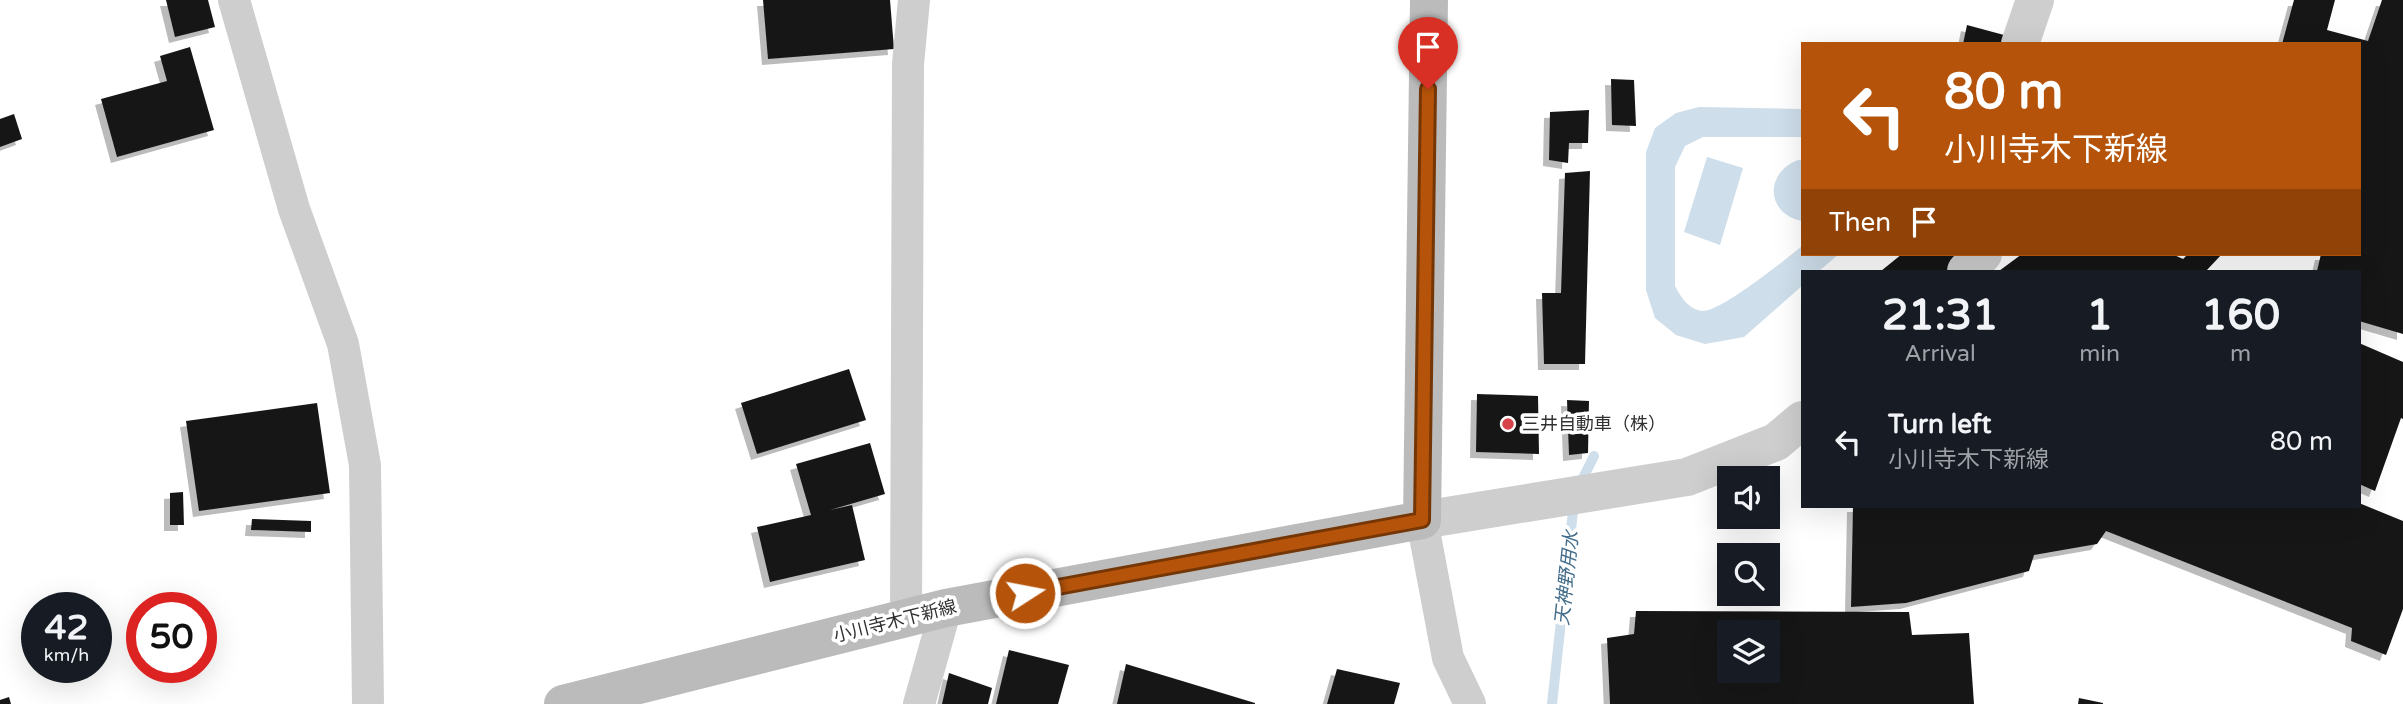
<!DOCTYPE html>
<html lang="en">
<head>
<meta charset="utf-8">
<style>
	body { margin:0; font-family:"Varela Round","Noto Sans JP",sans-serif; background:#242831; color:#f1f3f6; height:100vh; display:flex; flex-direction:column; font-size:26px; white-space:nowrap }
	* { box-sizing:border-box; margin:0 }
	p { font-size:23px; color:#9ea1a6 }
	.icon { flex:none; width:38px; height:38px; fill:none; stroke:currentColor; stroke-width:2; stroke-linecap:round; stroke-linejoin:round }
	.map { position:relative; flex:1; overflow:hidden }
	.details { position:absolute; left:1801px; top:270px; width:560px; height:238px; display:flex; flex-direction:column; background:#171b24; border-radius:0px; box-shadow:0 7px 28px #0002 }
	.details>* { flex:none }
	.hud { position:absolute; left:1801px; top:42px; width:560px; height:214px; border-radius:0px; box-shadow:0 7px 28px #0002; background:#b45309; color:#fff; overflow:hidden }
	.fabs { position:absolute; left:1717px; top:466px; display:grid; gap:14px }
	.fabs a { display:grid; place-items:center; width:63px; height:63px; border-radius:0px; background:#171b24; box-shadow:0 7px 28px #0002; font-size:35px }
	.speed { position:absolute; left:21px; top:592px; display:flex; gap:14px; font-size:35px; font-weight:700; text-align:center }
	.speed>* { display:grid; place-content:center; width:91px; height:91px; border-radius:50%; background:#171b24; box-shadow:0 7px 28px #0002; line-height:1 }
	.speed small { font-size:18px; font-weight:400 }
	.speed .limit { border:10px solid #d22; background:#fff; color:#111 }
	.pin { position:absolute; display:grid; place-items:center; width:60px; height:60px; color:#fff; margin:-72px -30px; border-radius:50% 50% 50% 0; rotate:-45deg; box-shadow:0 0 7px #0007 }
	.pin .icon { rotate:45deg }
	.me { position:absolute; width:77px; margin:-38px; rotate:79deg; stroke-linejoin:round; filter:drop-shadow(0 0 5px #0008) }
	.turn { display:flex; align-items:center; gap:24px; height:147px; padding:0 28px; font-size:32px }
	.turn .icon { width:91px; height:91px; stroke-width:2.5 }
	.turn b { display:block; font-size:49px; line-height:60px }
	.then { display:flex; align-items:center; height:66px; padding:0 28px; background:#0003; gap:14px; font-size:26px }
	.eta { display:flex; justify-content:space-evenly; align-items:center; height:119px; text-align:center }
	.eta b { font-size:42px; font-weight:800; line-height:49px }
	ul { padding:0; list-style:none }
	li { display:flex; align-items:center; gap:21px; height:105px; padding:0 28px }
	li div { flex:1 }
	li b { display:block; font-size:26px }
	li em { font-style:normal }
	.map>svg:first-child { display:block }
	.water { fill:#cedeea }
	.lines { fill:none; stroke-linecap:round; stroke-linejoin:round }
	.stream { stroke:#cedeea; stroke-width:10 }
	.building { fill:#181818; fill-rule:evenodd; filter:url(#shadow) }
	.minor { stroke:#cecece; stroke-width:32 }
	.tertiary { stroke:#cecece; stroke-width:38 }
	.secondary { stroke:#bbb; stroke-width:38 }
	.route-casing { stroke:#753606; stroke-width:18 }
	.route { stroke:#b45309; stroke-width:12 }
	.poi-dot { fill:#d74349; stroke:#fff; stroke-width:2.5 }
	.labels { text-anchor:middle; stroke-width:7; stroke-linejoin:round; paint-order:stroke }
	.poi-label { font-size:18px; fill:#313131; stroke:#fff; text-anchor:start }
	.street-label { font-size:18px; fill:#313131; stroke:#fff }
	.water-label { font-size:19px; font-style:italic; fill:#456e8c; stroke:#fff }
</style>
</head>
<body>
<div class="map">
<svg width="2403" height="704" viewBox="0 0 2403 704">
	<defs>
		<filter id="shadow"><feDropShadow dx="-6" dy="6" stdDeviation="0" flood-color="#0004"/></filter>
	</defs>
	<rect width="100%" height="100%" fill="#fff"/>
	<g class="water">
		<path d="M1699 107 1802 109V137H1703L1685 146 1675 167V286C1681 297 1688 309 1702 311 1720 313 1786 259 1802 246V254H1839L1819 271H1802V286L1744 337 1705 344 1676 335 1655 318 1646 290V152L1655 128 1676 113Z"/>
		<path d="M1707 157 1743 168 1720 245 1684 232Z"/>
		<path d="M1798 160H1802V221C1766 214 1764 173 1798 160Z"/>
	</g>
	<g class="lines">
		<g class="stream">
			<path d="M1579 486 1594 456"/>
			<path d="M1552 704 1574 502"/>
		</g>
	</g>
	<g class="building">
		<path d="M166 0H208L215 27 175 37Z"/>
		<path d="M763 0H890L894 49 768 59Z"/>
		<path d="M2294 0H2335L2327 30 2368 41 2382 0H2403V334L2359 321V271H2317L2321 254H2359V44H2282Z"/>
		<path d="M1967 25 2004 35 2002 44H1963Z"/>
		<path d="M190 47 214 130 117 157 101 99 167 81 160 56Z"/>
		<path d="M1611 79 1634 80 1636 126 1612 125Z"/>
		<path d="M1589 110 1588 143H1569L1568 163 1549 160 1550 112Z"/>
		<path d="M14 114 22 139 0 147V119Z"/>
		<path d="M1590 171 1585 364H1544L1542 293H1561L1565 173Z"/>
		<path d="M1902 254H1971L1950 271H1881Z"/>
		<path d="M2022 254H2172L2183 259 2188 254H2222L2206 271H1999Z"/>
		<path d="M2359 343 2403 362V419L2401 418 2375 491 2359 484Z"/>
		<path d="M849 369 866 420 757 454 741 403Z"/>
		<path d="M1477 394 1538 396 1539 454 1476 452Z"/>
		<path d="M1567 400 1589 401 1588 453 1569 455Z"/>
		<path d="M317 403 330 493 199 511 186 421Z"/>
		<path d="M870 443 885 494 830 510 852 505 865 560 770 582 757 527 811 515 796 464Z"/>
		<path d="M183 492 184 525H170V493Z"/>
		<path d="M2359 503 2403 521V609L2386 655 2351 641 2352 628 2106 531 2097 544 2034 555 2029 571 1906 603 1851 607 1853 506H2359Z"/>
		<path d="M252 519 311 521V532L251 530Z"/>
		<path d="M1636 611 1909 612 1912 635 1969 633 1974 704H1610L1607 638 1634 634ZM1729 632H1768V670H1729Z"/>
		<path d="M1009 650 1069 665 1058 704H996Z"/>
		<path d="M1126 664 1255 703V704H1117Z"/>
		<path d="M1337 669 1400 683 1394 704H1327Z"/>
		<path d="M949 673 992 688 988 704H942Z"/>
		<path d="M9 697 11 704H0V700Z"/>
		<path d="M2079 698 2103 703V704H2078Z"/>
	</g>
	<g class="lines">
		<g class="minor">
			<path d="M234 0 294 209 343 344 365 465 368 704"/>
			<path d="M1422 520 1448 658 1470 704"/>
			<path d="M906 618 908 64 914 0"/>
			<path d="M919 704 946 608"/>
		</g>
		<g class="tertiary">
			<path d="M2020 44 2035 0"/>
			<path d="M1966 271 1983 254"/>
			<path d="M1422 520 1687 477 1776 442 1802 420"/>
		</g>
		<path class="secondary" d="M563 704 946 608 1422 520 1429 0"/>
	</g>
	<g class="lines">
		<defs>
			<path id="route" d="M1025 593 1422 520 1428 89"/>
		</defs>
		<use href="#route" class="route-casing"/>
		<use href="#route" class="route"/>
	</g>
	<circle class="poi-dot" cx="1508" cy="424" r="7"/>
	<g class="labels">
		<g class="poi-label">
			<text x="1522" y="430">三井自動車（株）</text>
		</g>
		<g class="street-label">
			<text transform="translate(895 621) rotate(-14)" y="6">小川寺木下新線</text>
		</g>
		<g class="water-label">
			<text transform="translate(1566 578) rotate(-84)" y="7">天神野用水</text>
		</g>
	</g>
</svg>
<div class="fabs">
<a><svg class="icon" aria-label="sound" viewBox="0 0 24 24"><path d="M4 9h4l5-4v14l-5-4H4zM17 9q2 3 0 6"/></svg></a>
<a><svg class="icon" aria-label="search" viewBox="0 0 24 24"><circle cx="10" cy="10" r="6"/><path d="M15 15l6 6"/></svg></a>
<a><svg class="icon" aria-label="layers" viewBox="0 0 24 24"><path d="M12 4l9 5-9 5-9-5zM3 14l9 5 9-5"/></svg></a>
</div>
<div class="speed"><div>42<small>km/h</small></div><div class="limit">50</div></div>
<div class="pin" style="left:1428px;top:89px;background:#d93025"><svg class="icon" aria-label="arrive" viewBox="0 0 24 24"><path d="M6 21V4h12l-3 4 3 4H6"/></svg></div>
<svg class="me" style="left:1025px;top:593px" viewBox="-20 -20 40 40"><circle r="17" fill="#b45309" stroke="#fff" stroke-width="3"/><path d="M0-11L8 9 0 5-8 9z" fill="#fff"/></svg>
<div class="hud">
<div class="turn"><svg class="icon" aria-label="left" viewBox="0 0 24 24"><path d="M17 20v-9H6M10 6l-5 5 5 5"/></svg><div><b>80 m</b>小川寺木下新線</div></div>
<div class="then">Then<svg class="icon" aria-label="arrive" viewBox="0 0 24 24"><path d="M6 21V4h12l-3 4 3 4H6"/></svg></div>
</div>
<section class="details">
<div class="eta">
<div><b>21:31</b><p>Arrival</p></div>
<div><b>1</b><p>min</p></div>
<div><b>160</b><p>m</p></div>
</div>
<ul>
<li><svg class="icon" aria-label="left" viewBox="0 0 24 24"><path d="M17 20v-9H6M10 6l-5 5 5 5"/></svg><div><b>Turn left</b><p>小川寺木下新線</p></div><em>80 m</em></li>
</ul>
</section>
</div>
</body>
</html>
